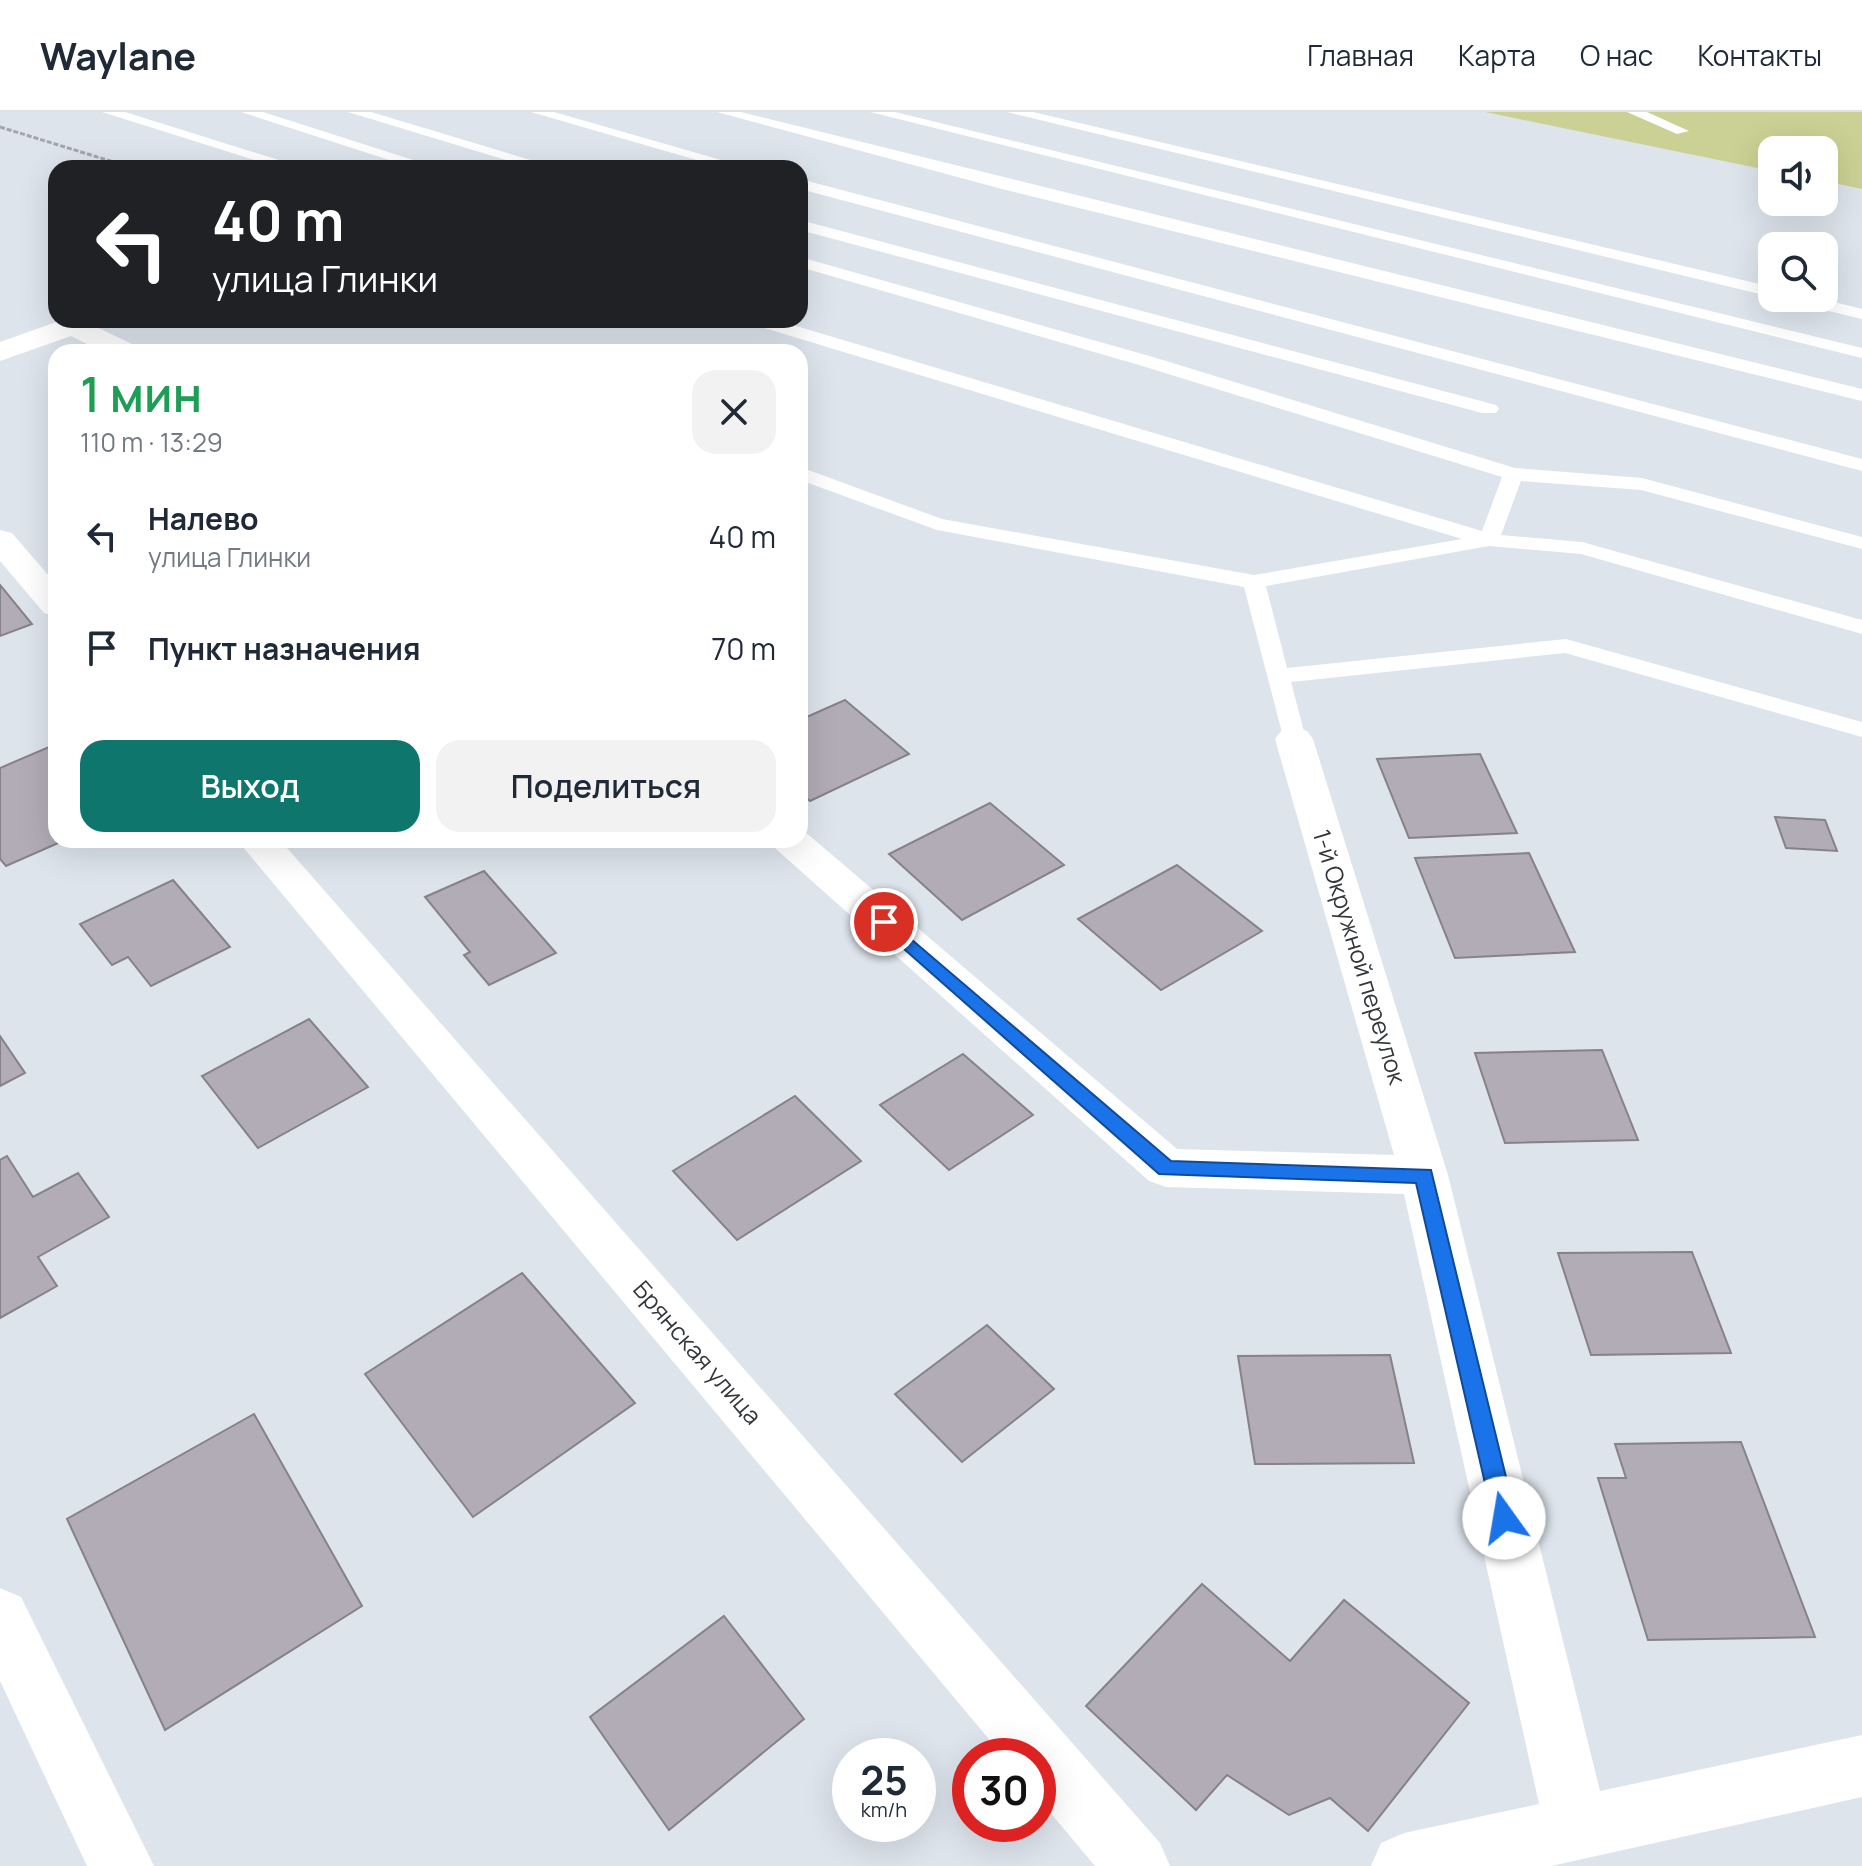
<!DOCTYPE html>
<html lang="ru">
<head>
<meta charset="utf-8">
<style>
	body { margin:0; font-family:Manrope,sans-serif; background:#f2f2f3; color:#1f2937; height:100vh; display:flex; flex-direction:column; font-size:30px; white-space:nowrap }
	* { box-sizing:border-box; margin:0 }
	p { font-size:26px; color:#747a83 }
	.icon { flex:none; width:44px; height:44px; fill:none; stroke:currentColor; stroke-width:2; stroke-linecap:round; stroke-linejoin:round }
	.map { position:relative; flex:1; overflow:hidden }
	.details { position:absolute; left:48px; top:232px; width:760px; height:504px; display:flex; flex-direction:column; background:#fff; border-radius:24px; box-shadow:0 8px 32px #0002 }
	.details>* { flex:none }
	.banner { position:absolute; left:48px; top:48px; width:760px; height:168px; border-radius:24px; box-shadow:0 8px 32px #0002; background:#202124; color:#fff; overflow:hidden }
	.fabs { position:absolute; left:1758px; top:24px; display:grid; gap:16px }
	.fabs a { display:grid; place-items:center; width:80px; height:80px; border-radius:16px; background:#fff; box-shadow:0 8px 32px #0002; font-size:40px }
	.speed { position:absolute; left:832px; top:1626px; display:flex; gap:16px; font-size:40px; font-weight:700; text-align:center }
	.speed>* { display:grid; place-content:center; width:104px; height:104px; border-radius:50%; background:#fff; box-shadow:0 8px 32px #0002; line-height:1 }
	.speed small { font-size:20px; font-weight:400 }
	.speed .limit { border:12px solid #d22; background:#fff; color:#111 }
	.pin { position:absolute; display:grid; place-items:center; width:68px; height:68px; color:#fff; margin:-34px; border:4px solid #fff; border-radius:50%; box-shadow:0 2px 8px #0007 }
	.me { position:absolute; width:88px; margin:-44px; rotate:347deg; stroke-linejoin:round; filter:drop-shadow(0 0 6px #0008) }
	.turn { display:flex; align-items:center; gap:28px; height:168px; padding:0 32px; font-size:36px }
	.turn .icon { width:104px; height:104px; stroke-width:2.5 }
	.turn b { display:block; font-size:56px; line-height:68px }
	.round { display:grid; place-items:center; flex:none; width:84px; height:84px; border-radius:24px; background:#f2f2f3 }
	.head { display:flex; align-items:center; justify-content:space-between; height:136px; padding:0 32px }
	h1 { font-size:48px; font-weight:600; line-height:60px; color:#1e9e55 }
	.button { display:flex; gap:16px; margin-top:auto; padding:16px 32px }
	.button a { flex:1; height:92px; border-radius:24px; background:#0f766e; color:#fff; font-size:32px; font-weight:600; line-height:92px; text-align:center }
	.button a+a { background:#f2f2f3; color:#1f2937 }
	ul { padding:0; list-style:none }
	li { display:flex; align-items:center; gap:24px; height:112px; padding:0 32px }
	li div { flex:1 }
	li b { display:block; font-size:30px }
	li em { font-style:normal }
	header { display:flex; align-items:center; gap:48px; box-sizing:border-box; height:112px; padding:0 40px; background:#fff; border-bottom:2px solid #e0e1e3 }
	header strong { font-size:38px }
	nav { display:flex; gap:44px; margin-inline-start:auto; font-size:28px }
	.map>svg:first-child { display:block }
	.green { fill:#cbd194 }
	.building { fill:#b1acb5; stroke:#86828a; stroke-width:2 }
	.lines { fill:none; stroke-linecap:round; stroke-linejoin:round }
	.path { stroke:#a0a6ac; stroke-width:3; stroke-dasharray:5 2; stroke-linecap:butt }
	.service { fill:#fff; fill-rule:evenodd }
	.minor { fill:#fff; fill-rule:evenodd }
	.route { fill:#1a73e8; stroke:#114b97; stroke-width:2 }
	.labels { text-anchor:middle; stroke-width:6; stroke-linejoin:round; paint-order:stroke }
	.street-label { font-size:24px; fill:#35383b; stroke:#fff }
</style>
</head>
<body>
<header>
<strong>Waylane</strong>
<nav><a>Главная</a><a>Карта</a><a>О нас</a><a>Контакты</a></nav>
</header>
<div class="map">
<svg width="1862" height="1754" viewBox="0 0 1862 1754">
	<rect width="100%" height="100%" fill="#dde4ec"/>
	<path class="green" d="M1485 0H1862V77L1824 69V38H1772V59Z"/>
	<g class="building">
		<path d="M0 473 32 512 0 524Z"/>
		<path d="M845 588 909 642 810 689 800 680V608Z"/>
		<path d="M56 632V728H65L6 754 0 747V656Z"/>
		<path d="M1480 642 1517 721 1409 726 1377 647Z"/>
		<path d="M990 691 1064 753 962 808 889 742Z"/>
		<path d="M1775 705 1825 708 1837 739 1786 736Z"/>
		<path d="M1529 741 1575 840 1455 846 1415 746Z"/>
		<path d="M1177 753 1262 819 1161 878 1078 807Z"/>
		<path d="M484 759 556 841 489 873 464 843 470 840 425 785Z"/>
		<path d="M173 768 230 835 151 874 128 845 112 853 80 812Z"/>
		<path d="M309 907 368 975 258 1036 202 964Z"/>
		<path d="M0 924 25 961 0 974Z"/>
		<path d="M1602 938 1638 1028 1505 1031 1475 941Z"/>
		<path d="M963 942 1033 1003 949 1058 880 993Z"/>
		<path d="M795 984 861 1049 737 1128 673 1059Z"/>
		<path d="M7 1044 33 1085 78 1061 109 1105 38 1145 57 1174 0 1206V1048Z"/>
		<path d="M1692 1140 1731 1241 1591 1243 1558 1141Z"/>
		<path d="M522 1161 635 1291 473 1405 365 1262Z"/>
		<path d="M987 1213 1054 1277 962 1350 895 1282Z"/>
		<path d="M1390 1243 1414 1351 1255 1352 1238 1244Z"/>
		<path d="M254 1302 362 1494 165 1618 67 1407Z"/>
		<path d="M1741 1330 1815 1525 1648 1528 1598 1366H1626L1615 1332Z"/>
		<path d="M1202 1472 1290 1549 1344 1488 1469 1591 1368 1719 1330 1686 1289 1703 1227 1663 1196 1698 1086 1594Z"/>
		<path d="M724 1504 804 1607 669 1718 590 1605Z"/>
	</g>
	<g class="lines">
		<path class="path" d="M0 15 133 56"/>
		<g class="service">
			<path d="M102 0H125L304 56H280Z"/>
			<path d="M241 0H263L438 56H414Z"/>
			<path d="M348 0H371L557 56H532Z"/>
			<path d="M531 0H554L749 56H724Z"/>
			<path d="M717 0H741L1862 277V289L1002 77Z"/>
			<path d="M870 0H895L1862 236V246Z"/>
			<path d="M1007 0H1033L1772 175V185Z"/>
			<path d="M1627 0H1647L1689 19 1677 22Z"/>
			<path d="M800 67 1862 347V359L800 77Z"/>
			<path d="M800 108 1496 293 1499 297 1496 301H1482L800 118Z"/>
			<path d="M800 145 1153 245 1515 356 1642 366 1862 425V437L1641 378 1521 369 1501 423 1582 430 1862 508V522L1581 442 1489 434 1266 474 1287 556 1566 527 1862 610V625L1565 541 1291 570 1306 627 1294 635 1285 632 1244 475 937 418 800 368V355L942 407 1254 463 1462 427 751 212 748 208H776L1482 419 1502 365 1139 253 800 155Z"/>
			<path d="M1788 186H1818L1862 197V207L1791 190Z"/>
		</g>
		<g class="minor">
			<path d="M62 208H82L136 234 140 240H103L71 224 0 249V230Z"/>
			<path d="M0 418 12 421 56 472V504L44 501 0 449Z"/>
			<path d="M1294 615 1307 619 1313 627 1448 1063 1600 1679 1862 1623V1685L1551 1754H1371L1381 1731 1404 1721 1539 1692 1404 1082 1166 1075 1149 1069 776 737 770 728H800V717L804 719 1177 1037 1394 1043 1275 627 1281 619Z"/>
			<path d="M237 728H280L1160 1731 1170 1754H1095L1038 1686V1644H1003Z"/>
			<path d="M0 1476 21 1485 154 1754H87L0 1569Z"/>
		</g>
	</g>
	<path class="route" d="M884 804 1171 1049 1431 1058 1516 1406 1513 1414 1504 1417 1496 1414 1493 1406 1416 1071 1159 1062 878 814 875 810Z"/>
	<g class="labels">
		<g class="street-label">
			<text transform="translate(1359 845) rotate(73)" y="8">1-й Окружной переулок</text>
			<text transform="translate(697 1241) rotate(49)" y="8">Брянская улица</text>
		</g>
	</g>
</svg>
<div class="fabs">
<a><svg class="icon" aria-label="sound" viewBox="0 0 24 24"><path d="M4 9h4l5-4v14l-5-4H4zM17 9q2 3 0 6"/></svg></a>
<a><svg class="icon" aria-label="search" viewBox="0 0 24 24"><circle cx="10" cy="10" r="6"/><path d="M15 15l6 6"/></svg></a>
</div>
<div class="speed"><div>25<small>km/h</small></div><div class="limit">30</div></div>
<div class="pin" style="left:884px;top:810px;background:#d93025"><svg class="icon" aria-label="arrive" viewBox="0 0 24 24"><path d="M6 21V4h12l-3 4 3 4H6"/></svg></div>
<svg class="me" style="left:1504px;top:1406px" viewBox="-20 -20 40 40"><circle r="19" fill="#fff"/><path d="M0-13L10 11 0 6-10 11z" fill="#1a73e8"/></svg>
<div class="banner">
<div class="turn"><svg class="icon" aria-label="left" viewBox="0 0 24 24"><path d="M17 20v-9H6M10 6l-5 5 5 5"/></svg><div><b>40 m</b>улица Глинки</div></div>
</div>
<section class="details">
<div class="head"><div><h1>1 мин</h1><p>110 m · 13:29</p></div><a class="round"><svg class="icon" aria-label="close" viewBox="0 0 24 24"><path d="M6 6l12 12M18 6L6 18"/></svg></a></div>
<ul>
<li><svg class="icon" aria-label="left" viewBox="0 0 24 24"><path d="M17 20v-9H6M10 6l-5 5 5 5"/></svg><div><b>Налево</b><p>улица Глинки</p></div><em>40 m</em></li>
<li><svg class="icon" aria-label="arrive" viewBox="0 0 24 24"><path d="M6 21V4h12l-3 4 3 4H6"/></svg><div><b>Пункт назначения</b></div><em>70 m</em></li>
</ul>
<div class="button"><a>Выход</a><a>Поделиться</a></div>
</section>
</div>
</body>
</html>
